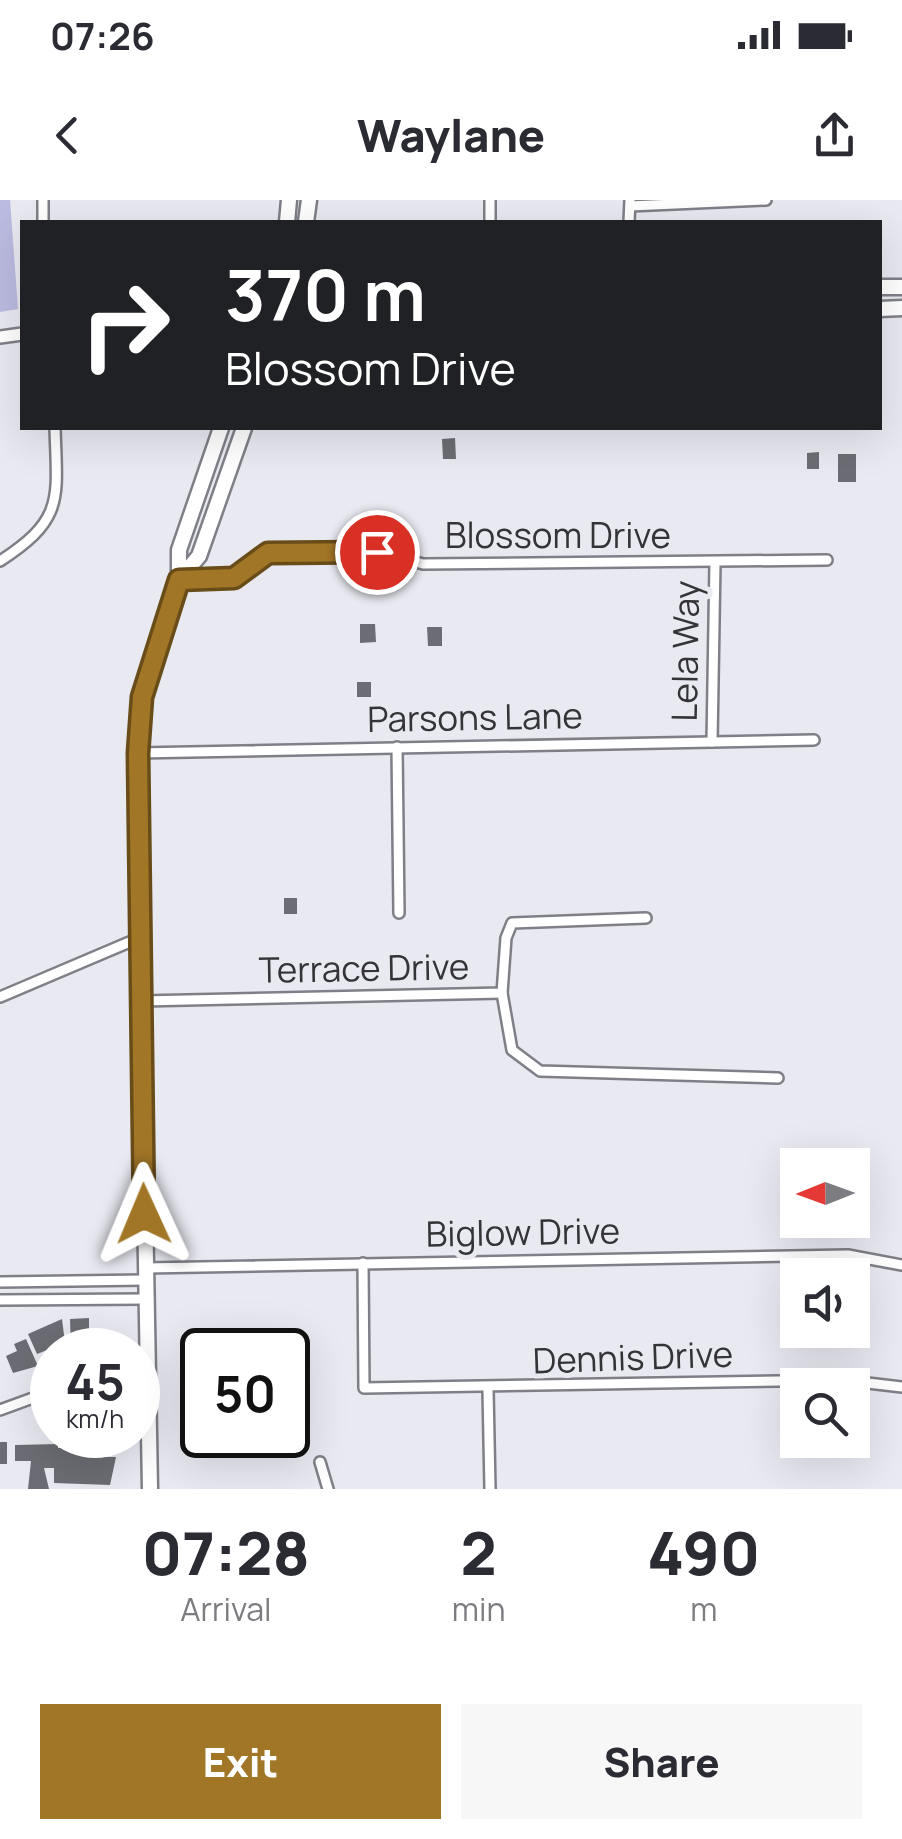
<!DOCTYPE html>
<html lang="en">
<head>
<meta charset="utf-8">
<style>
	body { margin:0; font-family:Manrope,sans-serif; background:#f7f7f7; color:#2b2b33; height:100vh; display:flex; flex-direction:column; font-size:38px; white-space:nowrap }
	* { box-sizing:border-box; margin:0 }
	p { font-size:32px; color:#7c7c81 }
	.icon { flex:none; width:55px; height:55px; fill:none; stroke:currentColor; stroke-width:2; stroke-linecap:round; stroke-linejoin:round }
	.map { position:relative; height:1289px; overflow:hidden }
	.panel { display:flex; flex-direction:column; background:#fff; flex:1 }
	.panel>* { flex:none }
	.hud { position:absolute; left:20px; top:20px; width:862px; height:210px; border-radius:0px; box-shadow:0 10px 40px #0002; background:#202124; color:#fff; overflow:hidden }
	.needle { width:65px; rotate:269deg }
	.tools { position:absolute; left:780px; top:948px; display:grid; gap:20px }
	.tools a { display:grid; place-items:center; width:90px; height:90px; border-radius:0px; background:#fff; box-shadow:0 10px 40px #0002; font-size:50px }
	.speed { position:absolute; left:30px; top:1128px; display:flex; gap:20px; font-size:50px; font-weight:700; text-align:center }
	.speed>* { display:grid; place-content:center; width:130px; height:130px; border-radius:50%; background:#fff; box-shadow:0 10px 40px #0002; line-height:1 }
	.speed small { font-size:25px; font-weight:400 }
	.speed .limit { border:5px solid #111; border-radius:15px; background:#fff; color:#111 }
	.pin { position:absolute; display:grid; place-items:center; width:85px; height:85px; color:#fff; margin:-42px; border:5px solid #fff; border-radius:50%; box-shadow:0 2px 10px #0007 }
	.me { position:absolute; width:110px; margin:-55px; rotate:359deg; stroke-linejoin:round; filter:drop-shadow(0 0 8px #0008) }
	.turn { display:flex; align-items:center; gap:35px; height:210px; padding:0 40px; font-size:45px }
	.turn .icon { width:130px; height:130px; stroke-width:2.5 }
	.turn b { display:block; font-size:70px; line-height:85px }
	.eta { display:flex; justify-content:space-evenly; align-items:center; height:170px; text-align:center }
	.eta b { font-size:60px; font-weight:800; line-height:70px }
	.cta { display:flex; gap:20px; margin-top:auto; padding:20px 40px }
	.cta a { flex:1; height:115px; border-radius:0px; background:#a27627; color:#fff; font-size:40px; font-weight:800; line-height:115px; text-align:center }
	.cta a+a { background:#f7f7f7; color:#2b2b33 }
	.status { display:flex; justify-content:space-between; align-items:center; height:70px; padding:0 50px; background:#fff; direction:ltr }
	.status svg { height:28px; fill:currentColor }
	header { display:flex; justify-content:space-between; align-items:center; height:130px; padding:0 40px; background:#fff; font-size:45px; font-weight:800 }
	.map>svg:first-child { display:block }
	.green { fill:#bbbbe1 }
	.building { fill:#6c6c74 }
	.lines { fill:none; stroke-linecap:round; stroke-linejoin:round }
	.minor-casing { stroke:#7f7f88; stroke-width:14 }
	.tertiary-casing { stroke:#7f7f88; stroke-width:16 }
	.secondary-casing { stroke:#7f7f88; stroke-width:19 }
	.minor { stroke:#fff; stroke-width:9 }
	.tertiary { stroke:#fff; stroke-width:11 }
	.secondary { stroke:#fff; stroke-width:14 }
	.route-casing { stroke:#694d19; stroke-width:25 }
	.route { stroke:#a27627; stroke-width:18 }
	.labels { text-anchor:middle; stroke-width:10; stroke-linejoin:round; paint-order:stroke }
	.street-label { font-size:35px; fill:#343438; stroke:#e9e9f2 }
</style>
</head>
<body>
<div class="status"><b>07:26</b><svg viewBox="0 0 49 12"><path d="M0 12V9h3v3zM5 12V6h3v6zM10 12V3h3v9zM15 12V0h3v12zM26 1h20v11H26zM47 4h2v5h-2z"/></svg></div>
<header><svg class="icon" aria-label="back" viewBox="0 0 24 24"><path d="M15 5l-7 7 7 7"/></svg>Waylane<svg class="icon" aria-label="share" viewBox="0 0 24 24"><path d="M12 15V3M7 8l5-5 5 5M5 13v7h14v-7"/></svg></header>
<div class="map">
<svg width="902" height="1289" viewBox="0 0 902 1289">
	<rect width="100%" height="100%" fill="#e9e9f2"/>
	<path class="green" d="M0 0H10L18 109 0 112Z"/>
	<g class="building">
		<path d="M455 238 456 259H443L442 239Z"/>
		<path d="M819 252V269H807V253Z"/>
		<rect x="838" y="254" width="18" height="28"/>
		<path d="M360 424H375L376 442 360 443Z"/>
		<path d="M427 427H442V446H428Z"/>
		<rect x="357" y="482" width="14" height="15"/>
		<rect x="284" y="698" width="13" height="16"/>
		<path d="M89 1118V1150H71L70 1119Z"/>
		<path d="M62 1119 65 1143 37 1154 28 1134Z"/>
		<path d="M26 1139 38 1166 13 1173 6 1156 17 1151 14 1144Z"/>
		<rect x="0" y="1242" width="7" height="22"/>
		<path d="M58 1244V1248H105V1257H116L110 1285 54 1283V1268H44L49 1289H28L31 1261H15V1245Z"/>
	</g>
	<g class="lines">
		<defs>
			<g id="minor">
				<path d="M43 0V22"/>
				<path d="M630 6 766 0"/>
				<path d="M490 22V0"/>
				<path d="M629 22 630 0"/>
				<path d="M0 361C65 319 57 299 55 228"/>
				<path d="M182 380 233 377 268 353 377 351 423 364 827 360"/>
				<path d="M712 542 715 362"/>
				<path d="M397 547 399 713"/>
				<path d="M137 553 814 540"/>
				<path d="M502 793 512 850 540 871 778 878"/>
				<path d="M0 797 139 738"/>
				<path d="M141 801 502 793 506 738 512 723 646 718"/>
				<path d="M363 1063 364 1188 842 1180 902 1187"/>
				<path d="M145 1068 848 1055 902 1065"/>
				<path d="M0 1082 145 1080"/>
				<path d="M0 1100 145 1099"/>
				<path d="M488 1190 490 1289"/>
				<path d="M0 1210 52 1191"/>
				<path d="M320 1262 328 1289"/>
			</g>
			<path id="tertiary" d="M0 137 22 134"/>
			<g id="secondary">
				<path d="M287 22 289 0"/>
				<path d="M306 22 309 0"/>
				<path d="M880 87H902"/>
				<path d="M880 109 902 108"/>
				<path d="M179 380 199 356 244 228"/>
				<path d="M150 1289 137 553 143 497 179 380V350L221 228"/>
			</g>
		</defs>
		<use href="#minor" class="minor-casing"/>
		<use href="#tertiary" class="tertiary-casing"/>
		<use href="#secondary" class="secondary-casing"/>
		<use href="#minor" class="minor"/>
		<use href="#tertiary" class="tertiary"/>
		<use href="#secondary" class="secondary"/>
	</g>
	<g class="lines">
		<defs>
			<path id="route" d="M144 1014 138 553 142 497 179 380 234 378 268 353 377 352"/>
		</defs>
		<use href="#route" class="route-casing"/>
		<use href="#route" class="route"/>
	</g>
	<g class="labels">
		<g class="street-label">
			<text x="558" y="348">Blossom Drive</text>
			<text transform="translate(686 451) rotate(-89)" y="12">Lela Way</text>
			<text transform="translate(475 518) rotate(-1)" y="12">Parsons Lane</text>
			<text transform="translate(364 769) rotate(-1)" y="12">Terrace Drive</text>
			<text transform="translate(523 1033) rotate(-1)" y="12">Biglow Drive</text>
			<text transform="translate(633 1158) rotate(-2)" y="12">Dennis Drive</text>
		</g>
	</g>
</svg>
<div class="tools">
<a><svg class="needle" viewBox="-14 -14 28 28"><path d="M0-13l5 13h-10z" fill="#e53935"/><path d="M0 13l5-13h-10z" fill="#7c7c81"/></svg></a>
<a><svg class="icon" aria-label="sound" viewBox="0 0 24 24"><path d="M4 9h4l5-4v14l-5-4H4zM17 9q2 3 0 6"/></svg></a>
<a><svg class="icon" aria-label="search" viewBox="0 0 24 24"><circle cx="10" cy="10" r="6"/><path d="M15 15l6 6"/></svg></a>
</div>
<div class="speed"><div>45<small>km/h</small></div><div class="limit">50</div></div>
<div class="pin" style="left:377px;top:352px;background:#d93025"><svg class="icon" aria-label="arrive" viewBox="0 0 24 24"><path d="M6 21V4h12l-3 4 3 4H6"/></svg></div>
<svg class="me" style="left:144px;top:1014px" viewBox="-20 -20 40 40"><path d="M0-17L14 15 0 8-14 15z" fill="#a27627" stroke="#fff" stroke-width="4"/></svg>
<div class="hud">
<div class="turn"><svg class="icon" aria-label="right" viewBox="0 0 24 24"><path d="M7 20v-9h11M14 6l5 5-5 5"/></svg><div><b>370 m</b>Blossom Drive</div></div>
</div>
</div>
<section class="panel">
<div class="eta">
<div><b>07:28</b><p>Arrival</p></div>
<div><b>2</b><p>min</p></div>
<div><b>490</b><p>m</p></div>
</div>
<div class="cta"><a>Exit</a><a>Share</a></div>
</section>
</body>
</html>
